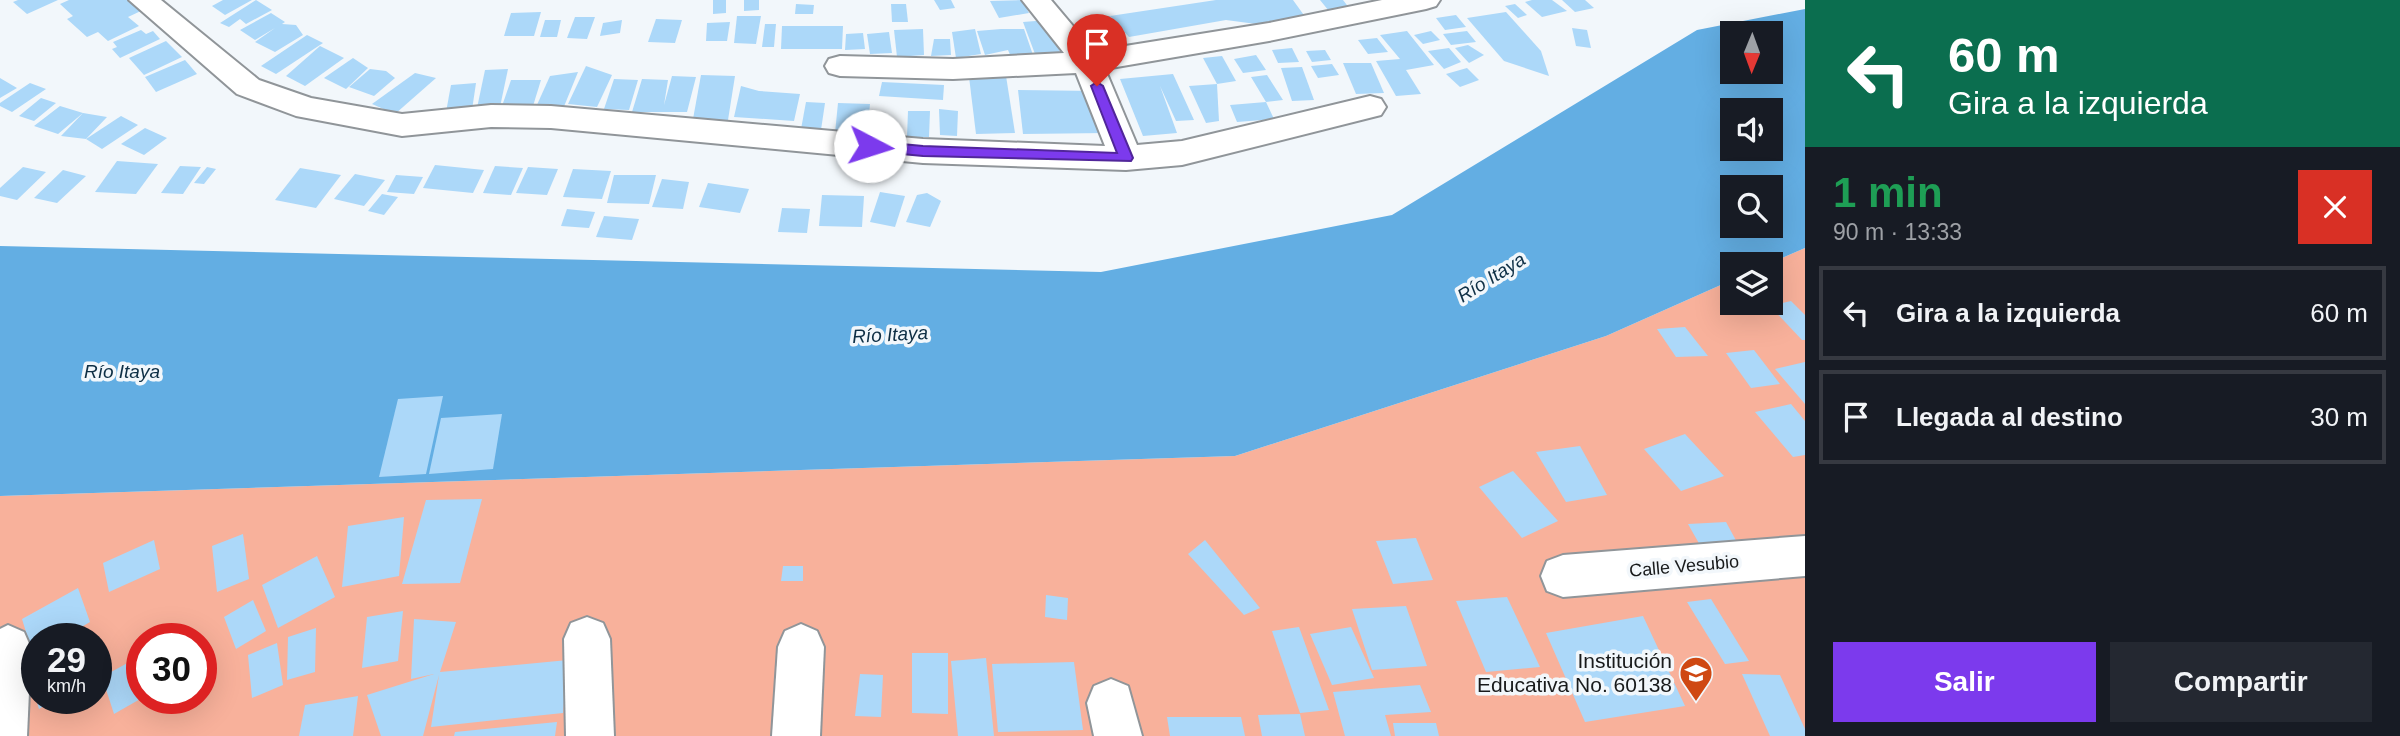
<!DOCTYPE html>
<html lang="es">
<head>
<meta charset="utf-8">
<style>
	body { margin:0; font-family:Arial,sans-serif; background:#242831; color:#f1f3f6; height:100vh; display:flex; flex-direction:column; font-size:26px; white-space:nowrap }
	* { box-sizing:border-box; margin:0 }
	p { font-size:23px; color:#9ea1a6 }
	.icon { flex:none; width:38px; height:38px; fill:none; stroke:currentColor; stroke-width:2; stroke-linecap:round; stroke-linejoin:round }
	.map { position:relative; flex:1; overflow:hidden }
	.details { display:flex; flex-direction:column; background:#171b24; width:595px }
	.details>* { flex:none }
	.hud { background:#0b6e4f; color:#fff; overflow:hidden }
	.needle { width:46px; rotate:181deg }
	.buttons { position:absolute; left:1720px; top:21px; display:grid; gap:14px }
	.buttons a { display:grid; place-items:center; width:63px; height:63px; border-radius:0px; background:#171b24; box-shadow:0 7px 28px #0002; font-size:35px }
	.speed { position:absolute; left:21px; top:623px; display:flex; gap:14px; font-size:35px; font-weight:700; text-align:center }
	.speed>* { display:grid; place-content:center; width:91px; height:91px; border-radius:50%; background:#171b24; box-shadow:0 7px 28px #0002; line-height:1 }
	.speed small { font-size:18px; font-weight:400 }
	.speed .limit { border:10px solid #d22; background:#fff; color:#111 }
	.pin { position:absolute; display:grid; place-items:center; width:60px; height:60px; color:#fff; margin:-72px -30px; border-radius:50% 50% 50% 0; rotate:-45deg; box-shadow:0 0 7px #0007 }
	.pin .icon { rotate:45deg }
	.me { position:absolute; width:77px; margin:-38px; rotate:95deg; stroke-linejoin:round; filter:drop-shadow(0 0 5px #0008) }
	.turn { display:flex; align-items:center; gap:24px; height:147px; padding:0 28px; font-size:32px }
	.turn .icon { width:91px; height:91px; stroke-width:2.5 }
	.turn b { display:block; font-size:49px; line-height:60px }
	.round { display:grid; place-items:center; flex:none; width:74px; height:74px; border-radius:0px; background:#242831 }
	.overview { display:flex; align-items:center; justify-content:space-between; height:119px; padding:0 28px }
	h1 { font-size:42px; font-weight:800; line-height:52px; color:#1e9e55 }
	.action { display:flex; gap:14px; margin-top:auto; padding:14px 28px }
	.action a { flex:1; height:80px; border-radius:0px; background:#7c3aed; color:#fff; font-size:28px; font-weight:800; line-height:80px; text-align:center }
	.action a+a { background:#242831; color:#f1f3f6 }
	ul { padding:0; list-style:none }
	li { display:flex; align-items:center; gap:21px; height:94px; margin:0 14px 10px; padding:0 14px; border:4px solid #363941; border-radius:0px }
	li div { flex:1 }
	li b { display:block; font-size:26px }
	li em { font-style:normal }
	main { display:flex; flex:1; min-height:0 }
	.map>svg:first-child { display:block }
	.green { fill:#f8b19b; fill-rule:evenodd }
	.water { fill:#63aee3; fill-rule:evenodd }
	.building { fill:#acd8f9 }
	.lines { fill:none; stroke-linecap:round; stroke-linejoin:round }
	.minor-casing { stroke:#909599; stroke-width:4 }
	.minor { fill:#fff; fill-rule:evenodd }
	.route { fill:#7c3aed; stroke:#51269a; stroke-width:2 }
	.labels { text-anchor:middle; stroke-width:7; stroke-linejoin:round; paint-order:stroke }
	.street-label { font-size:18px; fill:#181a1b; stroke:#f2f7fb }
	.water-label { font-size:19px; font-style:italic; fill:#0e2f45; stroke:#f2f7fb }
	.near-poi-label { font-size:21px; fill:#181a1b; stroke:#f2f7fb; text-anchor:end }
</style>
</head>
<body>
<main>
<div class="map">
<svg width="1805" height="736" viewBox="0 0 1805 736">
	<rect width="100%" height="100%" fill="#f2f7fb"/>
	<path class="green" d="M1805 248V736H0V496L1235 456 1606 336 1732 280V303H1771V264H1768ZM37 639H96V698H37ZM142 639H201V698H142Z"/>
	<path class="water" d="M1805 9V248L1768 264H1732V280L1606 336 1235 456 0 496V246L1101 272 1392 215 1697 30ZM1732 33H1771V72H1732ZM1732 110H1771V149H1732ZM1732 187H1771V226H1732Z"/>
	<g class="building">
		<path d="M18 0H58L27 14 13 2Z"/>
		<path d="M69 0H132L143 10 128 17 139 26 108 41 98 32 87 37 67 19 73 16 60 4Z"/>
		<path d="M223 0H252L225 15 212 6Z"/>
		<path d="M256 0 272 10 246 24 240 19 229 27 220 23Z"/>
		<path d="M713 0H726V13L713 14Z"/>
		<path d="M744 0H759V10L744 11Z"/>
		<path d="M934 0H951L955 8 940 10Z"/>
		<path d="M1022 0 1029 13 999 18 990 1Z"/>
		<path d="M1216 0H1293L1306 18 1256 24 1226 20 1129 37 1110 16Z"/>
		<path d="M1320 0H1343L1353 13 1333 16Z"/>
		<path d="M1532 0H1552L1567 11 1542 17 1525 2Z"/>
		<path d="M1562 0H1585L1594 8 1575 12Z"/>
		<path d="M796 4 814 5 813 14H795Z"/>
		<path d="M891 4H906L908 22H892Z"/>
		<path d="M1515 4 1527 15 1518 18 1505 6Z"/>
		<path d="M541 12 534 36H504L511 13Z"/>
		<path d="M1506 12 1541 51 1549 76 1504 61 1467 18Z"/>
		<path d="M271 13 285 22 282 24 296 25 303 35 275 52 255 42 275 28 255 40 240 30Z"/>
		<path d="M1456 15 1466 27 1445 30 1436 18Z"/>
		<path d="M737 16H761L756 44 734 43Z"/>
		<path d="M1110 16 1118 32 1100 35 1093 18Z"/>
		<path d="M575 17H595L587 39 567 38Z"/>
		<path d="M656 19 682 20 675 43 648 42Z"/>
		<path d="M545 20H561L557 37H540Z"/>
		<path d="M622 20 620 33 600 36 603 23Z"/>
		<path d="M1048 20 1060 52 1035 54 1023 22Z"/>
		<path d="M730 22 727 41H706L707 23Z"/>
		<path d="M765 24H776L774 47H762Z"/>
		<path d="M782 26H843L842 49H781Z"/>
		<path d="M1572 28 1587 30 1591 48 1576 46Z"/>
		<path d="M923 29 924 55 897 57 894 30Z"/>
		<path d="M975 29 981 54 956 58 952 32Z"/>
		<path d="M1001 29H1024L1033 55 1011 57 1008 50 985 55 977 31Z"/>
		<path d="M141 30 146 34 153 31 160 39 120 58 112 49 117 47 113 42Z"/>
		<path d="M1407 31 1434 65 1406 70 1421 94 1396 96 1376 61 1400 59 1380 35Z"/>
		<path d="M1431 31 1440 40 1423 44 1414 35Z"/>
		<path d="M1467 31 1476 42 1451 45 1443 34Z"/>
		<path d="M889 32 892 53 870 54 867 34Z"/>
		<path d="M863 33 865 49 845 50 846 34Z"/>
		<path d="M307 35 323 43 276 74 261 66Z"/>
		<path d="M1377 38 1388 52 1368 54 1358 40Z"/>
		<path d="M934 39H950L951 55 931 56Z"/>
		<path d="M166 41 182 57 144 75 129 58Z"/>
		<path d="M1468 45 1484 55 1469 63 1455 48Z"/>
		<path d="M320 46 344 58 305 86 286 76Z"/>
		<path d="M1292 48 1299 62 1278 63 1272 50Z"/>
		<path d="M1449 48 1461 62 1444 69 1428 51Z"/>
		<path d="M1325 50 1331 60 1312 62 1306 51Z"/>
		<path d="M1256 55 1266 70 1243 73 1234 59Z"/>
		<path d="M1222 56 1236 81 1217 84 1203 58Z"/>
		<path d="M353 58 368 68 346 89 324 78Z"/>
		<path d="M185 60 197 74 156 92 145 77Z"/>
		<path d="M1343 63H1371L1384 93 1356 94Z"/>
		<path d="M1332 64 1339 75 1318 78 1311 66Z"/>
		<path d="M586 66 612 75 597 107 568 104Z"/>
		<path d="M1302 67 1314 100 1292 101 1281 68Z"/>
		<path d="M1467 68 1479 80 1460 87 1446 74Z"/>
		<path d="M370 69 386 71 395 78 374 96 349 87Z"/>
		<path d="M508 69 500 107 477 108 485 70Z"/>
		<path d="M578 72 563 109 536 107 550 76Z"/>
		<path d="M415 73 436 78 395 114 372 104Z"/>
		<path d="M1173 74 1194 120 1176 121 1160 86 1177 133 1143 136 1120 79Z"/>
		<path d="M701 75 735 76 728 120 693 119Z"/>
		<path d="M1267 75 1283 100 1266 102 1274 119 1237 122 1230 105 1266 102 1251 77Z"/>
		<path d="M672 76 696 77 687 112H632L642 79 668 80 664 105Z"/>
		<path d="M1006 76 1015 133 976 134 969 77Z"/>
		<path d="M0 78 17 88 0 98Z"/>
		<path d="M614 79 638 80 629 110 604 109Z"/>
		<path d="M511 80H541L533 106H502Z"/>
		<path d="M882 82 944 85 943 100 879 96Z"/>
		<path d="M30 83 46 89 12 112 0 106V103Z"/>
		<path d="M476 83 472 110 446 112 451 85Z"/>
		<path d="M1217 84 1219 121 1206 123 1189 86Z"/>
		<path d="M741 86 759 91 800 94 794 121 734 117Z"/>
		<path d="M1018 90 1096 91 1106 133 1023 134Z"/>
		<path d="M41 98 56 103 34 121 19 116Z"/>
		<path d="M806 102 825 103 821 130 801 129Z"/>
		<path d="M838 103 870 104 867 134 835 133Z"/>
		<path d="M60 106 83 113 107 117 86 139 61 136 83 113 58 134 34 126Z"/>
		<path d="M939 109 958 111 957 136 940 135Z"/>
		<path d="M908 111H930L929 137H907Z"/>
		<path d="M121 116 138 125 102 149 86 139Z"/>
		<path d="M145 128 167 138 144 155 121 144Z"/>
		<path d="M117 161 158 164 136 194 95 192Z"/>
		<path d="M435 165 484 170 473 193 423 188Z"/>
		<path d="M180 166 201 167 183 194 161 193Z"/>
		<path d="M495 166 523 168 511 195 483 193Z"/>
		<path d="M23 167 46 172 17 200 0 196V188Z"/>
		<path d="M207 167 216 169 204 184 194 183Z"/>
		<path d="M528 167 558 169 547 195 516 193Z"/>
		<path d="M300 168 341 175 316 208 275 200Z"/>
		<path d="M573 169 611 171 602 199 563 197Z"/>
		<path d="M63 170 86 176 57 203 34 198Z"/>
		<path d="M355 174 385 180 364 206 334 199Z"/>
		<path d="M396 175 423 177 414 194 387 192Z"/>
		<path d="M614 175H656L649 204 607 203Z"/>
		<path d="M662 179 689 182 683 209 652 207Z"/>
		<path d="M708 183 749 189 740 213 699 207Z"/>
		<path d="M880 192 905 196 895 227 870 222Z"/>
		<path d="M927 193 941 201 930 227 906 222 917 195Z"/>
		<path d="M382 194 398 197 384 215 368 211Z"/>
		<path d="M822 195 864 196 862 227 819 226Z"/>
		<path d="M782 208 810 209 807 233 778 232Z"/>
		<path d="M567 209 595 212 589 228 561 226Z"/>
		<path d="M604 216 639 219 632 240 596 237Z"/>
		<path d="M1791 301 1805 315V340H1802L1770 306Z"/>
		<path d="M1685 327 1708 356 1676 357 1657 329Z"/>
		<path d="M1754 350 1780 384 1751 388 1726 353Z"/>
		<path d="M1805 362V404L1775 369Z"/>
		<path d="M443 396 426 474 379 477 398 399Z"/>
		<path d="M1791 404 1805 421V455L1793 457 1755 412Z"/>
		<path d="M502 414 493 469 429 474 441 418Z"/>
		<path d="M1685 434 1724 476 1681 491 1644 449Z"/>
		<path d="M1580 446 1607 495 1566 502 1536 452Z"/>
		<path d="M1513 471 1558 521 1522 538 1479 487Z"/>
		<path d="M482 499 460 583 402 584 426 500Z"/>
		<path d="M404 517 399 576 342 587 348 526Z"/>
		<path d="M1726 522 1739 546 1701 547 1688 524Z"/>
		<path d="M243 534 249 579 217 592 212 546Z"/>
		<path d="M1416 538 1433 580 1393 584 1376 541Z"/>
		<path d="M154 540 160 569 109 592 103 563Z"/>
		<path d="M1205 540 1260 608 1244 615 1188 554Z"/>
		<path d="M317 556 335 597 278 628 262 585Z"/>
		<path d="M783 566H803V581H781Z"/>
		<path d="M78 588 90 622 61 639H37V653L33 655 22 619Z"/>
		<path d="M1046 595 1068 598 1067 620 1045 617Z"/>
		<path d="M1507 597 1540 667 1486 672 1456 601Z"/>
		<path d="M1711 599 1749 661 1725 664 1687 602Z"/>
		<path d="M253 600 266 631 236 649 224 617Z"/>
		<path d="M1406 606 1427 666 1372 670 1352 609Z"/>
		<path d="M403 611 398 661 362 668 367 617Z"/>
		<path d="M1643 616 1685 706 1585 722 1546 633Z"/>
		<path d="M414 619 456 622 440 672 568 660 563 713 431 727 439 675 423 736H381L367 695 434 674 411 679Z"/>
		<path d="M1299 627 1329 710 1300 713 1272 631Z"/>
		<path d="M1351 627 1374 678 1332 685 1310 634Z"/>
		<path d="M316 628 315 672 287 680 288 637Z"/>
		<path d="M277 643 283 685 252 698 248 655Z"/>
		<path d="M912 653H948V714L912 713Z"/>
		<path d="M142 655V698L114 714 102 677Z"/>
		<path d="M986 658 994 736H958L951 661Z"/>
		<path d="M1074 662 1083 730 998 732 992 664Z"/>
		<path d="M37 664V698H57L39 709 27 670Z"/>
		<path d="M860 674 883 675 881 717 855 716Z"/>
		<path d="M1742 674 1780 675 1805 729V736H1770Z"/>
		<path d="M1420 685 1431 712 1385 715 1391 736H1345L1333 692Z"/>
		<path d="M358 696 353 736H299L305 705Z"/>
		<path d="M1300 714 1305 736H1262L1258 715Z"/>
		<path d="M1167 717H1241L1245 736H1170Z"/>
		<path d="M557 722 555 736H454L455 732Z"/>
		<path d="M1393 723H1436L1439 736H1395Z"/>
	</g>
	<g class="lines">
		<defs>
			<g id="minor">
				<path d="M129 0H161L259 80 311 98 402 114 491 105 551 106 923 139 1105 146 1076 73 953 79 840 76 829 73 825 66 829 59 840 56 953 59 1064 53 1022 0H1051L1094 51 1269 23 1382 0H1440L1436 6 1426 9 1269 41 1105 69 1137 145 1182 141 1370 96 1381 99 1386 107 1381 115 1182 165 1126 170 923 163 551 128 491 127 402 136 296 116 237 94Z"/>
				<path d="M1805 536V576L1563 597 1547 591 1541 576 1547 561 1563 555Z"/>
				<path d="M587 617 603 623 610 639 614 736H566L564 639 571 623Z"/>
				<path d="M801 624 817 631 824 647 820 736H772L778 647 785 631Z"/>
				<path d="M8 625 24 632 31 648 27 736H0V629Z"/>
				<path d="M1111 679 1128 686 1142 736H1094L1087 703 1094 686Z"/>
			</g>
		</defs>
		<use href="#minor" class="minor-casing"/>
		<use href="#minor" class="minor"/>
	</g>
	<path class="route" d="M1097 82 1103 86 1133 158 1131 161 923 156 870 151 864 146 870 141 923 146 1117 153 1091 86Z"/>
	<defs>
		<symbol id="school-pin" viewBox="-11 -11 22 30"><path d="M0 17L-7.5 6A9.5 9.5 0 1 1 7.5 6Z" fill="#cf4812" stroke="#f2f7fb"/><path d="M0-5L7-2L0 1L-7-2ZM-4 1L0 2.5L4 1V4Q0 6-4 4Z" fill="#fff"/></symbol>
	</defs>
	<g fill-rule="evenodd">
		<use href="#school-pin" x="1677" y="654" width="38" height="52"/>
	</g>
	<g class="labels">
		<g class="street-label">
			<text transform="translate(1684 566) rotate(-5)" y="6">Calle Vesubio</text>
		</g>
		<g class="water-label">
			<text transform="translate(1491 277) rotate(-32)" y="7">Río Itaya</text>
			<text transform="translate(890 334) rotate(-3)" y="7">Río Itaya</text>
			<text x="122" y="378">Río Itaya</text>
		</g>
		<g class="near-poi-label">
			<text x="1672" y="668">Institución<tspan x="1672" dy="24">Educativa No. 60138</tspan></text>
		</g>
	</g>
</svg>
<div class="buttons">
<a><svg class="needle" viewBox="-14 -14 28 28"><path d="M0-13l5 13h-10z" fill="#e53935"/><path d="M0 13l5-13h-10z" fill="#9ea1a6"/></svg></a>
<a><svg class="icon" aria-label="sound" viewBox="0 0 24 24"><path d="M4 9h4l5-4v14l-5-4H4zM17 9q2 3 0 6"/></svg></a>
<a><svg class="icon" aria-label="search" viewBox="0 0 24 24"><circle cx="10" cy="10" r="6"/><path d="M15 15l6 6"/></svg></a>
<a><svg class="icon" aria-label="layers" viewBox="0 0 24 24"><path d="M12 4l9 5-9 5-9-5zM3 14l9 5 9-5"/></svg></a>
</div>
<div class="speed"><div>29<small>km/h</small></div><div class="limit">30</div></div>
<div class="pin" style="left:1097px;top:86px;background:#d93025"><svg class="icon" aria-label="arrive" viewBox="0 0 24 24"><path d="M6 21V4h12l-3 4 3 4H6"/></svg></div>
<svg class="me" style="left:870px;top:146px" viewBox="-20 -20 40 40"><circle r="19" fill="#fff"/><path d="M0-13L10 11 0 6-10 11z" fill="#7c3aed"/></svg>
</div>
<section class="details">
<div class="hud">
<div class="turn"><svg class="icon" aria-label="left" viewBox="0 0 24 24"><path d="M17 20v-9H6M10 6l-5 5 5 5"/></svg><div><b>60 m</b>Gira a la izquierda</div></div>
</div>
<div class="overview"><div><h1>1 min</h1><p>90 m · 13:33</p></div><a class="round" style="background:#d93025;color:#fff"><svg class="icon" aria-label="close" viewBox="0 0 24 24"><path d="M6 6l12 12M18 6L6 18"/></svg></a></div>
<ul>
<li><svg class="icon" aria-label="left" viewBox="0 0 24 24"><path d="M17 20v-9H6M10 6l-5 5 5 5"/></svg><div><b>Gira a la izquierda</b></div><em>60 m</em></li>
<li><svg class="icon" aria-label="arrive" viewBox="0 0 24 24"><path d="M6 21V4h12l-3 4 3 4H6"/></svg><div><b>Llegada al destino</b></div><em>30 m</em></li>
</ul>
<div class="action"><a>Salir</a><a>Compartir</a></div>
</section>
</main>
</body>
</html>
